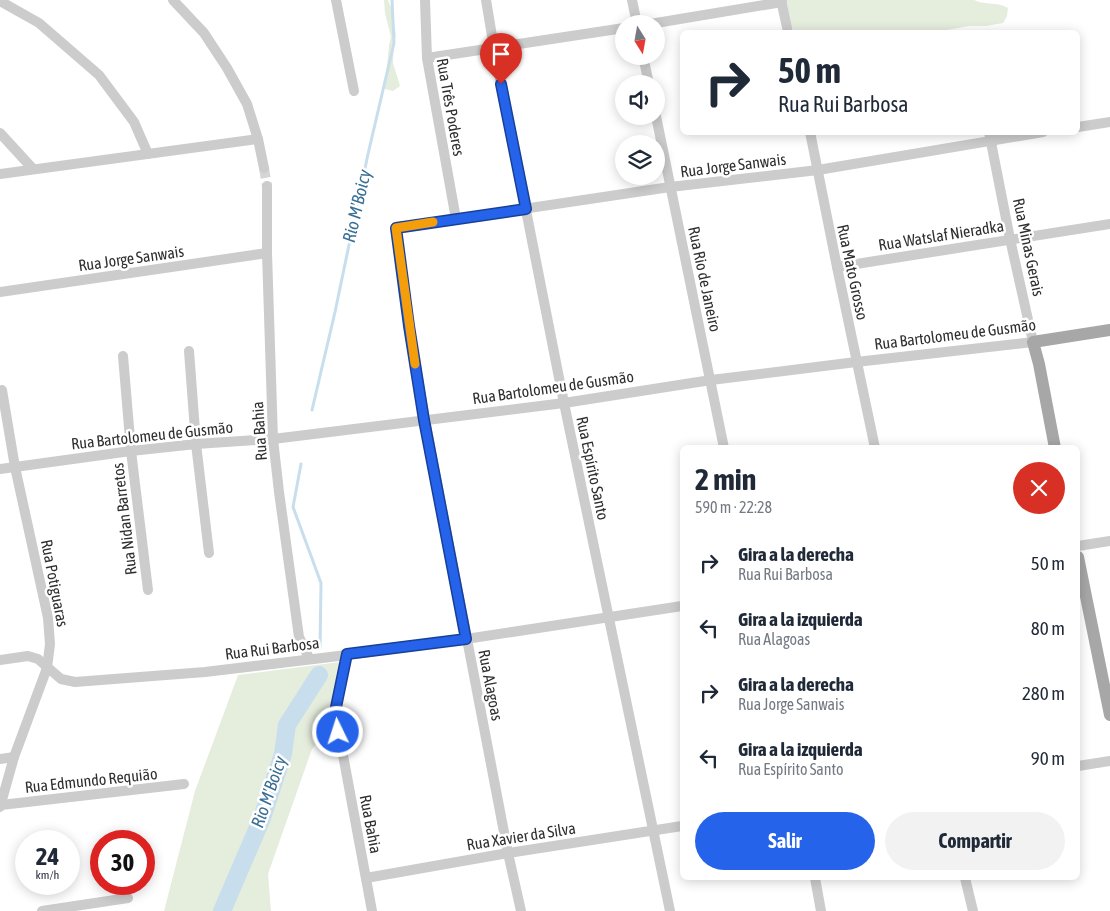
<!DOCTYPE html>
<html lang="es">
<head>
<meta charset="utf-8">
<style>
	body { margin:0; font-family:"Asap Condensed",sans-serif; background:#f2f2f3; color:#1f2937; height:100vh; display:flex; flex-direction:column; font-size:19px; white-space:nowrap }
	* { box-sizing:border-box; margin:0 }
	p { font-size:16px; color:#747a83 }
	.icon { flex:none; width:28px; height:28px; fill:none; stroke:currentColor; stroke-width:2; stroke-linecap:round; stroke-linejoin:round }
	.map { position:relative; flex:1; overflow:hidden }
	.details { position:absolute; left:680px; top:445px; width:400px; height:435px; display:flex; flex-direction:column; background:#fff; border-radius:8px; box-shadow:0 2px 12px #0003 }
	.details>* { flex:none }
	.hud { position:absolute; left:680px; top:30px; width:400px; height:105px; border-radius:8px; box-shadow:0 2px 12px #0003; background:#fff; color:#1f2937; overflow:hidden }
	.needle { width:32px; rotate:169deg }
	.tools { position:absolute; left:615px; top:15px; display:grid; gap:10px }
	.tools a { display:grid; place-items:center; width:50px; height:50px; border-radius:50%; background:#fff; box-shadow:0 2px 12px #0003; font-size:25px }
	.speed { position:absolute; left:15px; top:830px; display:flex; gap:10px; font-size:25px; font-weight:700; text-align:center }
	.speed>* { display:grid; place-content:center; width:65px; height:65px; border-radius:50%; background:#fff; box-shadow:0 2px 12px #0003; line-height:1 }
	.speed small { font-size:12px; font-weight:400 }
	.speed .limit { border:8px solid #d22; background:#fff; color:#111 }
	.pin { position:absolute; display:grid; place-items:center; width:42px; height:42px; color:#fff; margin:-51px -21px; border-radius:50% 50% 50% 0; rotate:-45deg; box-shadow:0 0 5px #0007 }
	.pin .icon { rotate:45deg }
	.me { position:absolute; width:55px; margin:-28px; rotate:356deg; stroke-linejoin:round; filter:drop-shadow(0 0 4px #0008) }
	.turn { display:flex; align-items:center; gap:18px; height:105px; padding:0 15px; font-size:22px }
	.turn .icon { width:65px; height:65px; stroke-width:2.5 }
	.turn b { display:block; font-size:35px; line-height:42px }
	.round { display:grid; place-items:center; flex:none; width:52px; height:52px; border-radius:26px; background:#f2f2f3 }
	.headline { display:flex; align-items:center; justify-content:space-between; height:85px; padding:0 15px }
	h1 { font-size:30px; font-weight:700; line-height:38px }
	.action { display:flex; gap:10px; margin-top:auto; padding:10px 15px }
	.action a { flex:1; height:58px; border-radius:30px; background:#2563eb; color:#fff; font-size:20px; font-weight:700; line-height:58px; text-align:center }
	.action a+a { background:#f2f2f3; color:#1f2937 }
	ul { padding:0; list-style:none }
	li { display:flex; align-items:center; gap:15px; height:65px; padding:0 15px }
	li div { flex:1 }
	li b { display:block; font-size:19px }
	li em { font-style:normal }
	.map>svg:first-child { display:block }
	.green { fill:#e5eddd }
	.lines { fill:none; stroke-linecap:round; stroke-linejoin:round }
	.stream { stroke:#c8deed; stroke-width:3 }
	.river { stroke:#c8deed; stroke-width:18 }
	.minor-tunnel { stroke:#d5d5d5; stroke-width:10; stroke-dasharray:10 5; stroke-linecap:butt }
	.minor { stroke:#ccc; stroke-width:10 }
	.major { stroke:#a7a7a7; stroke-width:12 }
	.route-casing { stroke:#184099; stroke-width:12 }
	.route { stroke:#2563eb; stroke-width:9 }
	.slow { stroke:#f59e0b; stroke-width:9 }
	.labels { text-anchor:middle; stroke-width:5; stroke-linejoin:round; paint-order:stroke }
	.street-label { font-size:16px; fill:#2f2f2f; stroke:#fff }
	.water-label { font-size:18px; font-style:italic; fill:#3a6f95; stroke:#fff }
</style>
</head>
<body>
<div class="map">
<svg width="1110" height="911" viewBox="0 0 1110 911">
	<rect width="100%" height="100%" fill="#fff"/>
	<g class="green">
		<path d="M384 0H388L392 10 396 35 394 43 393 63 400 86 393 91 385 89 389 45 391 37 385 13Z"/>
		<path d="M786 0H974C986 6 997 1 1008 8L1007 16 1003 23 986 26H969L936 32H795L792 27Z"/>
		<path d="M340 662 330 727 312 749 268 874 271 911H164L195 791 238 675Z"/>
	</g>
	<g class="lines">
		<g class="stream">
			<path d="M312 410 335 312 368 154 394 43 392 0"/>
			<path d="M301 464 293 507 321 583 320 648"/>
		</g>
		<path class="river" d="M222 911 262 818 283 754 287 725 319 675"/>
		<path class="minor-tunnel" d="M264 168 267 186"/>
		<g class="minor">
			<path d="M173 0 204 33 227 68 247 104 258 139 264 168"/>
			<path d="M336 0 354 91"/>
			<path d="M425 0 427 58 456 219"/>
			<path d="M486 0 494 48 564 403 670 911"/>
			<path d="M632 0 637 24"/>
			<path d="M781 0 788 32"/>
			<path d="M0 1 39 23 99 75 134 122 148 154"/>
			<path d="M650 24 782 2"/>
			<path d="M643 56 649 84"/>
			<path d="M427 58 624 28"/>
			<path d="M656 116 724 448"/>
			<path d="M1078 127 1110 122"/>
			<path d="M810 132 837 267 875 448"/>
			<path d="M0 133 33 169"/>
			<path d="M0 174 258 139"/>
			<path d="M267 186V253L273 439 279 492 299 637 309 658"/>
			<path d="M837 267 1110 224"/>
			<path d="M0 292 267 253"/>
			<path d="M189 351 196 444 209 553"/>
			<path d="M123 356 131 451 148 590"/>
			<path d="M0 469 131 451 196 444 273 439 564 403 711 380 856 362 1033 342 1010 239 989 132"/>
			<path d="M1078 546 1110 541"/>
			<path d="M347 655 335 712 372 911"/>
			<path d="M0 660 28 656 38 659 61 679 75 682 205 672 347 655 466 639 682 606"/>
			<path d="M0 759 14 757"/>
			<path d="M1078 766 1110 761"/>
			<path d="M1 805 184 784"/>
			<path d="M0 807 14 757 47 668 50 644 48 618 15 467 2 390"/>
			<path d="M366 878 508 853 682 826"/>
			<path d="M815 878 821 911"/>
			<path d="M965 878 973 911"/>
			<path d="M42 911 128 898"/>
			<path d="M521 911 508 853 425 420 409 326 396 228 670 187 818 170 1043 132"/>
		</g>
		<g class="major">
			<path d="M1055 448 1039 364 1033 342 1110 330"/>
			<path d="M1078 557 1110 715"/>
		</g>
	</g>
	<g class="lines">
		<defs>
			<path id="route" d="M338 732 335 712 347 654 466 639 424 420 409 326 396 228 526 209 501 84"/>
		</defs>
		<use href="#route" class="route-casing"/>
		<use href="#route" class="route"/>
		<path class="slow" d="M415 364 396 228 433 222"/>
	</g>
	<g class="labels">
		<g class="street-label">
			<text transform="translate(451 107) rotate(80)" y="6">Rua Três Poderes</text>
			<text transform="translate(733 165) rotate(-7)" y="6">Rua Jorge Sanwais</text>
			<text transform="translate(941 235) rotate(-9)" y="6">Rua Watslaf Nieradka</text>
			<text transform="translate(1029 247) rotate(78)" y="6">Rua Minas Gerais</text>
			<text transform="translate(131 258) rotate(-8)" y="6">Rua Jorge Sanwais</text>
			<text transform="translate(853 272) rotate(78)" y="6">Rua Mato Grosso</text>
			<text transform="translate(705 279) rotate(78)" y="6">Rua Rio de Janeiro</text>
			<text transform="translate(955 334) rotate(-7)" y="6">Rua Bartolomeu de Gusmão</text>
			<text transform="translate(553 387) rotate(-8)" y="6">Rua Bartolomeu de Gusmão</text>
			<text transform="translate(259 431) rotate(-94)" y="6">Rua Bahia</text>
			<text transform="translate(152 435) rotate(-6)" y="6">Rua Bartolomeu de Gusmão</text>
			<text transform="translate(593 468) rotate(78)" y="6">Rua Espírito Santo</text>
			<text transform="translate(124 519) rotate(-97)" y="6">Rua Nidan Barretos</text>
			<text transform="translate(55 583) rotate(79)" y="6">Rua Potiguaras</text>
			<text transform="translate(272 648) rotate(-7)" y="6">Rua Rui Barbosa</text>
			<text transform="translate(491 685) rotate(79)" y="6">Rua Alagoas</text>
			<text transform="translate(91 780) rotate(-6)" y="6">Rua Edmundo Requião</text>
			<text transform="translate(371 824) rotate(79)" y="6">Rua Bahia</text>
			<text transform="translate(521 836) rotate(-9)" y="6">Rua Xavier da Silva</text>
		</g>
		<g class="water-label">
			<text transform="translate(357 206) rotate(-77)" y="6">Rio M'Boicy</text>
			<text transform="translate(269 792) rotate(-71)" y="6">Rio M'Boicy</text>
		</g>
	</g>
</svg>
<div class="tools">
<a><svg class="needle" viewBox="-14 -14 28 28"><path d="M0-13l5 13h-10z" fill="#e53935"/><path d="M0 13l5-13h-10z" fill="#747a83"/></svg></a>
<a><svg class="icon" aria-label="sound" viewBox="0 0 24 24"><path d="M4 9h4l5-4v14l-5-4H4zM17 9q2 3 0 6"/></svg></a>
<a><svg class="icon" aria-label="layers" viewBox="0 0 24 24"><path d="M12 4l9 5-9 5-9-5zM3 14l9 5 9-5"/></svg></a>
</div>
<div class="speed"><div>24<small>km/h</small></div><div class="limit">30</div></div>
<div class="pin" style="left:501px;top:84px;background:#d93025"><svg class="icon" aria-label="arrive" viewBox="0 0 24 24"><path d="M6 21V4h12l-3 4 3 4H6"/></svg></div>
<svg class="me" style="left:338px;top:732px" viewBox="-20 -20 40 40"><circle r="17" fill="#2563eb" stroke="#fff" stroke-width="3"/><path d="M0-11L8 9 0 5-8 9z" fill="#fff"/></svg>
<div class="hud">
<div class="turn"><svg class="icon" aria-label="right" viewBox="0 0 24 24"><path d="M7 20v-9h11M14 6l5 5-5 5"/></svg><div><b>50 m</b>Rua Rui Barbosa</div></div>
</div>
<section class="details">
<div class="headline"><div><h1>2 min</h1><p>590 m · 22:28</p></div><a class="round" style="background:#d93025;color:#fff"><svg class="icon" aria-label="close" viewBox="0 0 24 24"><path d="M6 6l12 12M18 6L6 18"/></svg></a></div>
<ul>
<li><svg class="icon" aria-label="right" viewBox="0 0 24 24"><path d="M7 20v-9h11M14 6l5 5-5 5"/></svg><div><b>Gira a la derecha</b><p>Rua Rui Barbosa</p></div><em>50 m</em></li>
<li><svg class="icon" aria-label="left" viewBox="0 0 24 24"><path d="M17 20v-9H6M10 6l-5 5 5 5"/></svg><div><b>Gira a la izquierda</b><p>Rua Alagoas</p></div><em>80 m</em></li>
<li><svg class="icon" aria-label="right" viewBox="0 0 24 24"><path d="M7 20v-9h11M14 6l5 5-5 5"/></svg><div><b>Gira a la derecha</b><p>Rua Jorge Sanwais</p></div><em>280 m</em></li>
<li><svg class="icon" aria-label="left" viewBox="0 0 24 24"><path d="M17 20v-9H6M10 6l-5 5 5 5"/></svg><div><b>Gira a la izquierda</b><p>Rua Espírito Santo</p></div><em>90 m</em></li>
</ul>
<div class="action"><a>Salir</a><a>Compartir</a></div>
</section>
</div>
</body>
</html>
